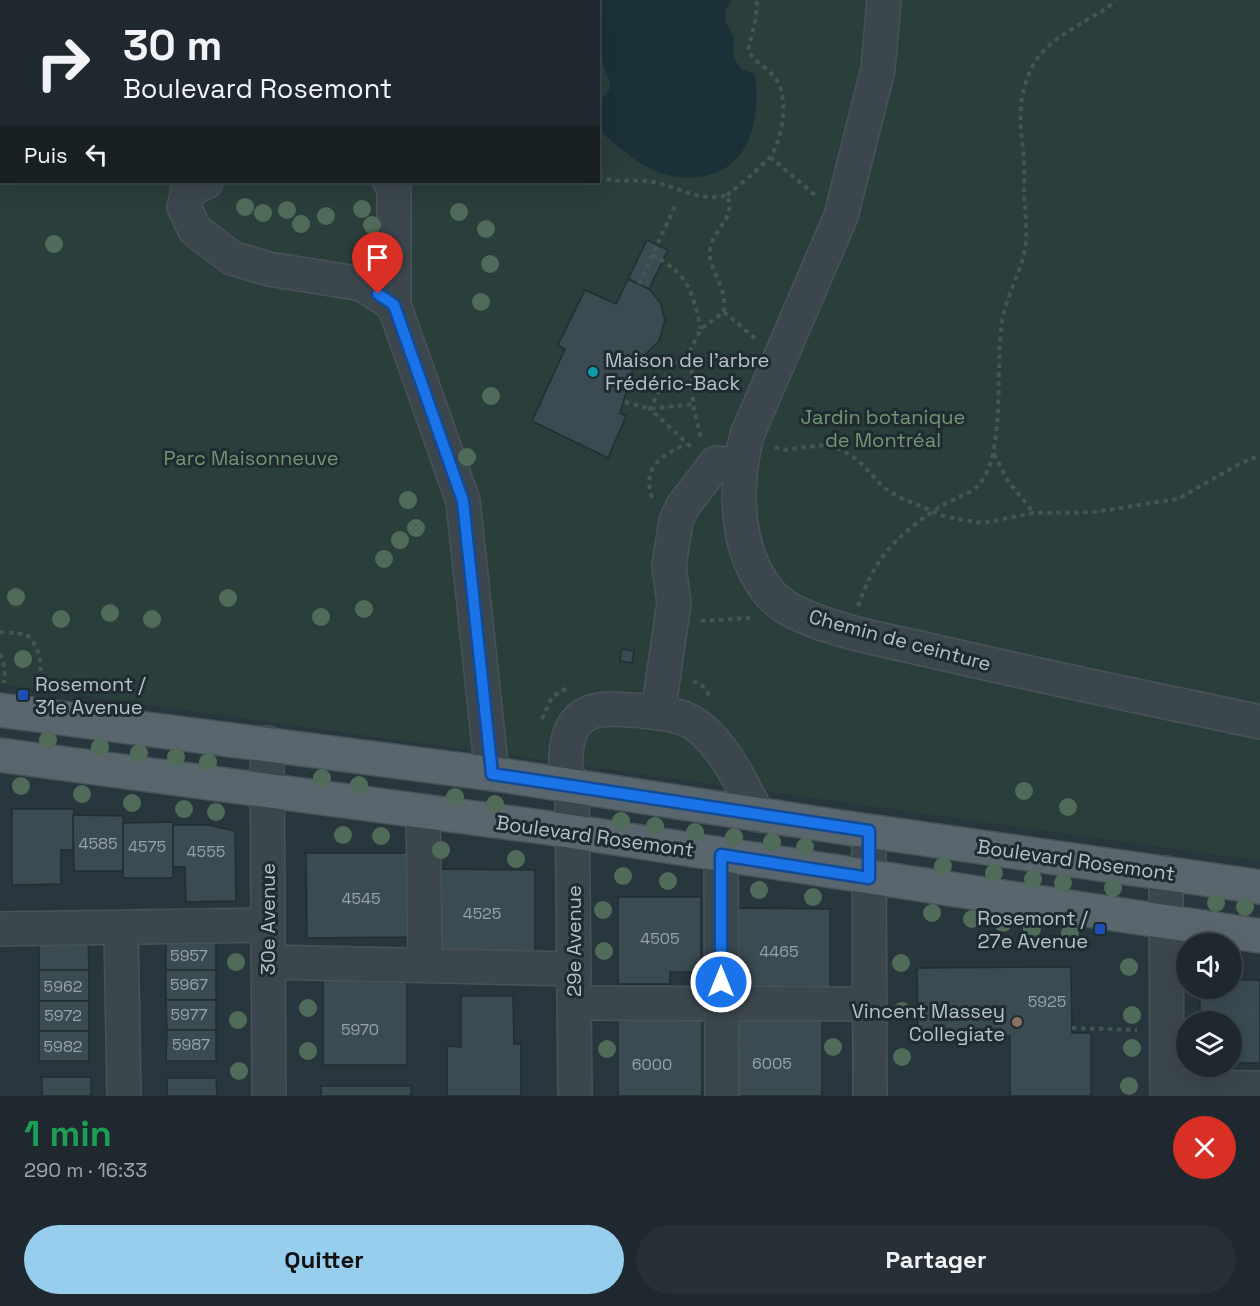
<!DOCTYPE html>
<html lang="fr">
<head>
<meta charset="utf-8">
<style>
	body { margin:0; font-family:"Space Grotesk",sans-serif; background:#263036; color:#f1f3f6; height:100vh; display:flex; flex-direction:column; font-size:22px; white-space:nowrap }
	* { box-sizing:border-box; margin:0 }
	p { font-size:20px; color:#a1a6aa }
	.icon { flex:none; width:33px; height:33px; fill:none; stroke:currentColor; stroke-width:2; stroke-linecap:round; stroke-linejoin:round }
	.map { position:relative; height:1096px; overflow:hidden }
	.sheet { display:flex; flex-direction:column; background:#1e282e; flex:1 }
	.sheet>* { flex:none }
	.banner { position:absolute; left:0px; top:0px; width:600px; height:183px; box-shadow:0 6px 24px #0002,0 0 0 2px #3c444a; background:#1e282e; color:#f1f3f6; overflow:hidden }
	.tools { position:absolute; left:1176px; top:933px; display:grid; gap:12px }
	.tools a { display:grid; place-items:center; width:66px; height:66px; border-radius:50%; background:#1e282e; box-shadow:0 6px 24px #0002,0 0 0 2px #3c444a; font-size:30px }
	.pin { position:absolute; display:grid; place-items:center; width:51px; height:51px; color:#fff; margin:-62px -26px; border-radius:50% 50% 50% 0; rotate:-45deg; box-shadow:0 0 6px #0007 }
	.pin .icon { rotate:45deg }
	.me { position:absolute; width:66px; margin:-33px; rotate:0deg; stroke-linejoin:round; filter:drop-shadow(0 0 4px #0008) }
	.turn { display:flex; align-items:center; gap:21px; height:126px; padding:0 24px; font-size:27px }
	.turn .icon { width:78px; height:78px; stroke-width:2.5 }
	.turn b { display:block; font-size:42px; line-height:51px }
	.then { display:flex; align-items:center; height:57px; padding:0 24px; background:#0003; gap:12px; font-size:22px }
	.round { display:grid; place-items:center; flex:none; width:63px; height:63px; border-radius:32px; background:#263036 }
	.headline { display:flex; align-items:center; justify-content:space-between; height:102px; padding:0 24px }
	h1 { font-size:36px; font-weight:700; line-height:45px; color:#1e9e55 }
	.action { display:flex; gap:12px; margin-top:auto; padding:12px 24px }
	.action a { flex:1; height:69px; border-radius:36px; background:#97ceed; color:#111; font-size:24px; font-weight:700; line-height:69px; text-align:center }
	.action a+a { background:#263036; color:#f1f3f6 }
	.map>svg:first-child { display:block }
	.green { fill:#2a3e3b; fill-rule:evenodd }
	.water { fill:#1c303a }
	.building { fill:#3a4b52; stroke:#222e34; stroke-width:1.5 }
	.lines { fill:none; stroke-linecap:round; stroke-linejoin:round }
	.minor-casing { stroke:#475359; stroke-width:36 }
	.major-casing { stroke:#475359; stroke-width:36 }
	.path { stroke:#435652; stroke-width:4; stroke-dasharray:4.5 4.5; stroke-linecap:butt }
	.minor { stroke:#3b474d; stroke-width:33 }
	.major { stroke:#5a666d; stroke-width:33 }
	.tree { fill:#516b5a }
	.route-casing { stroke:#114b97; stroke-width:15 }
	.route { stroke:#1a73e8; stroke-width:10 }
	.culture-dot { fill:#0f9aa8; stroke:#202c32; stroke-width:2 }
	.transit-dot { fill:#1a4fb4; stroke:#202c32; stroke-width:2 }
	.education-dot { fill:#8d6e63; stroke:#202c32; stroke-width:2 }
	.labels { text-anchor:middle; stroke-width:6; stroke-linejoin:round; paint-order:stroke }
	.number-label { font-size:16px; fill:#96a2a9 }
	.poi-label { font-size:20px; fill:#b7c2c8; stroke:#202c32; text-anchor:start }
	.park-label { font-size:20px; fill:#729671; stroke:#202c32 }
	.street-label { font-size:20px; fill:#b7c2c8; stroke:#202c32 }
</style>
</head>
<body>
<div class="map">
<svg width="1260" height="1096" viewBox="0 0 1260 1096">
	<rect width="100%" height="100%" fill="#28363d"/>
	<path class="green" d="M0 0H1260V861L0 684ZM2 2H598V182H2Z"/>
	<path class="water" d="M557 0H732L726 9 725 20 734 38 733 57 742 70 754 73C757 84 757 94 756 105 754 155 723 185 672 176 646 172 618 147 599 130V101L609 91 610 83 599 52 598 2Z"/>
	<g class="building">
		<path d="M647 240 668 250 649 289 628 279Z"/>
		<path d="M628 279 649 289 660 302 665 320 659 341 634 365 620 413 626 416 608 458 532 421 565 349 558 345 585 290 616 304Z"/>
		<path d="M622 649 634 651 632 663 620 661Z"/>
		<path d="M12 809H74L73 850H61V884L12 885Z"/>
		<path d="M73 815 123 816V871H74Z"/>
		<path d="M173 822V878H123V823Z"/>
		<path d="M173 825H209L235 831 236 901 186 902 185 867H173Z"/>
		<path d="M306 853H410V937L307 938Z"/>
		<path d="M433 869 535 870V953L432 952Z"/>
		<path d="M618 897H701V972H670V984H618Z"/>
		<path d="M730 908 830 909V991H729Z"/>
		<path d="M216 939V970H166V940Z"/>
		<path d="M39 940H88L89 970H39Z"/>
		<path d="M1071 967 1072 1033H1091V1096H1010V1036H918L917 968Z"/>
		<rect x="39" y="970" width="50" height="31"/>
		<rect x="166" y="970" width="50" height="30"/>
		<rect x="323" y="980" width="84" height="85"/>
		<path d="M1232 980H1260V1063H1232V1022H1200V988H1232Z"/>
		<path d="M461 996H513L514 1044H521V1096H447V1046L461 1047Z"/>
		<path d="M166 1000H216V1030H167Z"/>
		<rect x="39" y="1001" width="50" height="30"/>
		<rect x="618" y="1016" width="84" height="80"/>
		<rect x="738" y="1016" width="84" height="80"/>
		<path d="M167 1030H216V1061H166Z"/>
		<rect x="39" y="1031" width="50" height="30"/>
		<rect x="42" y="1077" width="49" height="19"/>
		<path d="M167 1078H216L217 1096H167Z"/>
		<rect x="321" y="1086" width="90" height="10"/>
	</g>
	<g class="lines">
		<defs>
			<g id="minor">
				<path d="M884 0 878 69 841 216 747 435C734 487 734 551 771 595 779 603 791 611 801 615 843 634 892 641 937 652 1044 677 1152 699 1260 722"/>
				<path d="M206 182 188 190 184 207 195 230 232 258 269 269 362 284 394 305"/>
				<path d="M390 182 394 185V305L463 501 492 774"/>
				<path d="M658 713 674 603 669 566 676 521 683 506 716 463 739 465"/>
				<path d="M267 743 269 1096"/>
				<path d="M423 811 425 948"/>
				<path d="M869 831 870 1096"/>
				<path d="M721 855 722 1096"/>
				<path d="M1166 873 1167 1096"/>
				<path d="M121 928 124 1096"/>
				<path d="M0 929 268 925"/>
				<path d="M268 962 574 969"/>
				<path d="M574 1003 870 1004"/>
				<path d="M1167 1087 1260 1088"/>
				<path d="M575 1096 572 785C564 768 565 764 567 746 574 702 608 708 642 711 662 713 683 714 699 727 727 750 742 785 758 815"/>
			</g>
			<g id="major">
				<path d="M0 710 508 776 840 827 1260 887"/>
				<path d="M0 755 542 827 1260 936"/>
			</g>
		</defs>
		<use href="#minor" class="minor-casing"/>
		<use href="#major" class="major-casing"/>
		<g class="path">
			<path d="M518 2V0"/>
			<path d="M770 157 816 196"/>
			<path d="M598 176C614 183 629 180 645 181 674 183 698 204 727 195 737 220 713 227 710 250 708 271 727 283 724 312L701 329 690 351 670 369 650 409 691 447"/>
			<path d="M727 195C741 184 757 171 769 158 783 142 789 97 776 79 768 67 755 64 748 50L756 18 757 0"/>
			<path d="M652 255C689 274 692 291 701 329"/>
			<path d="M639 284 676 204"/>
			<path d="M724 312 756 339"/>
			<path d="M691 352 693 404 701 439"/>
			<path d="M625 402 650 409 693 404"/>
			<path d="M775 447 782 450 826 445 840 449 858 460 884 488 901 498 946 517 983 523 1033 513 1095 512 1178 499 1237 465 1260 455"/>
			<path d="M994 454 1008 481 1033 512"/>
			<path d="M652 498C642 468 660 456 686 444"/>
			<path d="M858 606C874 560 893 539 932 512 964 489 982 500 993 453 1002 410 996 365 1002 322 1006 294 1024 269 1026 240 1027 225 1025 210 1024 195 1024 180 1025 164 1023 149 1019 117 1018 91 1035 62 1049 38 1084 23 1107 8L1115 0"/>
			<path d="M701 621 750 618"/>
			<path d="M0 632 26 634C41 648 41 663 41 683L44 684"/>
			<path d="M0 654 5 668 4 683"/>
			<path d="M693 682 700 683 711 697"/>
			<path d="M542 719 552 697 570 686"/>
			<path d="M1072 1028 1137 1030"/>
		</g>
		<use href="#minor" class="minor"/>
		<use href="#major" class="major"/>
	</g>
	<g class="tree">
		<circle cx="245" cy="207" r="9"/>
		<circle cx="362" cy="209" r="9"/>
		<circle cx="287" cy="210" r="9"/>
		<circle cx="459" cy="212" r="9"/>
		<circle cx="263" cy="213" r="9"/>
		<circle cx="326" cy="216" r="9"/>
		<circle cx="301" cy="224" r="9"/>
		<circle cx="372" cy="225" r="9"/>
		<circle cx="486" cy="229" r="9"/>
		<circle cx="54" cy="244" r="9"/>
		<circle cx="490" cy="264" r="9"/>
		<circle cx="481" cy="302" r="9"/>
		<circle cx="491" cy="396" r="9"/>
		<circle cx="467" cy="457" r="9"/>
		<circle cx="408" cy="500" r="9"/>
		<circle cx="416" cy="528" r="9"/>
		<circle cx="400" cy="540" r="9"/>
		<circle cx="384" cy="559" r="9"/>
		<circle cx="16" cy="597" r="9"/>
		<circle cx="228" cy="598" r="9"/>
		<circle cx="364" cy="609" r="9"/>
		<circle cx="110" cy="613" r="9"/>
		<circle cx="321" cy="617" r="9"/>
		<circle cx="61" cy="619" r="9"/>
		<circle cx="152" cy="619" r="9"/>
		<circle cx="23" cy="659" r="9"/>
		<circle cx="48" cy="740" r="9"/>
		<circle cx="100" cy="747" r="9"/>
		<circle cx="139" cy="753" r="9"/>
		<circle cx="176" cy="757" r="9"/>
		<circle cx="208" cy="762" r="9"/>
		<circle cx="322" cy="778" r="9"/>
		<circle cx="359" cy="785" r="9"/>
		<circle cx="21" cy="786" r="9"/>
		<circle cx="1024" cy="791" r="9"/>
		<circle cx="82" cy="794" r="9"/>
		<circle cx="455" cy="797" r="9"/>
		<circle cx="132" cy="803" r="9"/>
		<circle cx="495" cy="804" r="9"/>
		<circle cx="1068" cy="807" r="9"/>
		<circle cx="184" cy="809" r="9"/>
		<circle cx="216" cy="812" r="9"/>
		<circle cx="621" cy="821" r="9"/>
		<circle cx="655" cy="826" r="9"/>
		<circle cx="695" cy="832" r="9"/>
		<circle cx="343" cy="835" r="9"/>
		<circle cx="381" cy="836" r="9"/>
		<circle cx="734" cy="837" r="9"/>
		<circle cx="772" cy="842" r="9"/>
		<circle cx="805" cy="847" r="9"/>
		<circle cx="441" cy="850" r="9"/>
		<circle cx="516" cy="859" r="9"/>
		<circle cx="943" cy="866" r="9"/>
		<circle cx="994" cy="873" r="9"/>
		<circle cx="623" cy="876" r="9"/>
		<circle cx="1033" cy="879" r="9"/>
		<circle cx="668" cy="881" r="9"/>
		<circle cx="1063" cy="883" r="9"/>
		<circle cx="1113" cy="888" r="9"/>
		<circle cx="759" cy="890" r="9"/>
		<circle cx="813" cy="897" r="9"/>
		<circle cx="1216" cy="903" r="9"/>
		<circle cx="1245" cy="907" r="9"/>
		<circle cx="603" cy="910" r="9"/>
		<circle cx="932" cy="913" r="9"/>
		<circle cx="972" cy="919" r="9"/>
		<circle cx="1003" cy="923" r="9"/>
		<circle cx="1032" cy="929" r="9"/>
		<circle cx="1070" cy="933" r="9"/>
		<circle cx="604" cy="951" r="9"/>
		<circle cx="236" cy="962" r="9"/>
		<circle cx="901" cy="963" r="9"/>
		<circle cx="1129" cy="967" r="9"/>
		<circle cx="308" cy="1008" r="9"/>
		<circle cx="902" cy="1011" r="9"/>
		<circle cx="1132" cy="1015" r="9"/>
		<circle cx="238" cy="1020" r="9"/>
		<circle cx="833" cy="1047" r="9"/>
		<circle cx="1132" cy="1048" r="9"/>
		<circle cx="607" cy="1049" r="9"/>
		<circle cx="308" cy="1051" r="9"/>
		<circle cx="902" cy="1057" r="9"/>
		<circle cx="239" cy="1071" r="9"/>
		<circle cx="1129" cy="1086" r="9"/>
	</g>
	<g class="lines">
		<defs>
			<path id="route" d="M378 294 394 305 463 501 492 774 869 831V878L721 855V982"/>
		</defs>
		<use href="#route" class="route-casing"/>
		<use href="#route" class="route"/>
	</g>
	<circle class="culture-dot" cx="593" cy="372" r="6"/>
	<g class="transit-dot">
		<rect x="17" y="689" width="12" height="12" rx="3"/>
		<rect x="1094" y="923" width="12" height="12" rx="3"/>
	</g>
	<circle class="education-dot" cx="1017" cy="1022" r="6"/>
	<g class="labels">
		<g class="number-label">
			<text x="98" y="849">4585</text>
			<text x="147" y="852">4575</text>
			<text x="206" y="857">4555</text>
			<text x="361" y="904">4545</text>
			<text x="482" y="919">4525</text>
			<text x="660" y="944">4505</text>
			<text x="779" y="957">4465</text>
			<text x="189" y="961">5957</text>
			<text x="189" y="990">5967</text>
			<text x="63" y="992">5962</text>
			<text x="1047" y="1007">5925</text>
			<text x="189" y="1020">5977</text>
			<text x="63" y="1021">5972</text>
			<text x="360" y="1035">5970</text>
			<text x="191" y="1050">5987</text>
			<text x="63" y="1052">5982</text>
			<text x="772" y="1069">6005</text>
			<text x="652" y="1070">6000</text>
		</g>
		<g class="poi-label">
			<text x="605" y="367">Maison de l'arbre<tspan x="605" dy="23">Frédéric-Back</tspan></text>
			<text x="35" y="691">Rosemont /<tspan x="35" dy="23">31e Avenue</tspan></text>
			<text x="1088" y="925" text-anchor="end">Rosemont /<tspan x="1088" dy="23">27e Avenue</tspan></text>
			<text x="1005" y="1018" text-anchor="end">Vincent Massey<tspan x="1005" dy="23">Collegiate</tspan></text>
		</g>
		<g class="park-label">
			<text x="883" y="424">Jardin botanique<tspan x="883" dy="23">de Montréal</tspan></text>
			<text x="251" y="465">Parc Maisonneuve</text>
		</g>
		<g class="street-label">
			<text transform="translate(900 640) rotate(15)" y="7">Chemin de ceinture</text>
			<text transform="translate(595 836) rotate(8)" y="7">Boulevard Rosemont</text>
			<text transform="translate(1076 860) rotate(8)" y="7">Boulevard Rosemont</text>
			<text transform="translate(268 919) rotate(-90)" y="7">30e Avenue</text>
			<text transform="translate(574 941) rotate(-90)" y="7">29e Avenue</text>
		</g>
	</g>
</svg>
<div class="tools">
<a><svg class="icon" aria-label="sound" viewBox="0 0 24 24"><path d="M4 9h4l5-4v14l-5-4H4zM17 9q2 3 0 6"/></svg></a>
<a><svg class="icon" aria-label="layers" viewBox="0 0 24 24"><path d="M12 4l9 5-9 5-9-5zM3 14l9 5 9-5"/></svg></a>
</div>
<div class="pin" style="left:378px;top:294px;background:#d93025"><svg class="icon" aria-label="arrive" viewBox="0 0 24 24"><path d="M6 21V4h12l-3 4 3 4H6"/></svg></div>
<svg class="me" style="left:721px;top:982px" viewBox="-20 -20 40 40"><circle r="17" fill="#1a73e8" stroke="#fff" stroke-width="3"/><path d="M0-11L8 9 0 5-8 9z" fill="#fff"/></svg>
<div class="banner">
<div class="turn"><svg class="icon" aria-label="right" viewBox="0 0 24 24"><path d="M7 20v-9h11M14 6l5 5-5 5"/></svg><div><b>30 m</b>Boulevard Rosemont</div></div>
<div class="then">Puis<svg class="icon" aria-label="left" viewBox="0 0 24 24"><path d="M17 20v-9H6M10 6l-5 5 5 5"/></svg></div>
</div>
</div>
<section class="sheet">
<div class="headline"><div><h1>1 min</h1><p>290 m · 16:33</p></div><a class="round" style="background:#d93025;color:#fff"><svg class="icon" aria-label="close" viewBox="0 0 24 24"><path d="M6 6l12 12M18 6L6 18"/></svg></a></div>
<div class="action"><a>Quitter</a><a>Partager</a></div>
</section>
</body>
</html>
